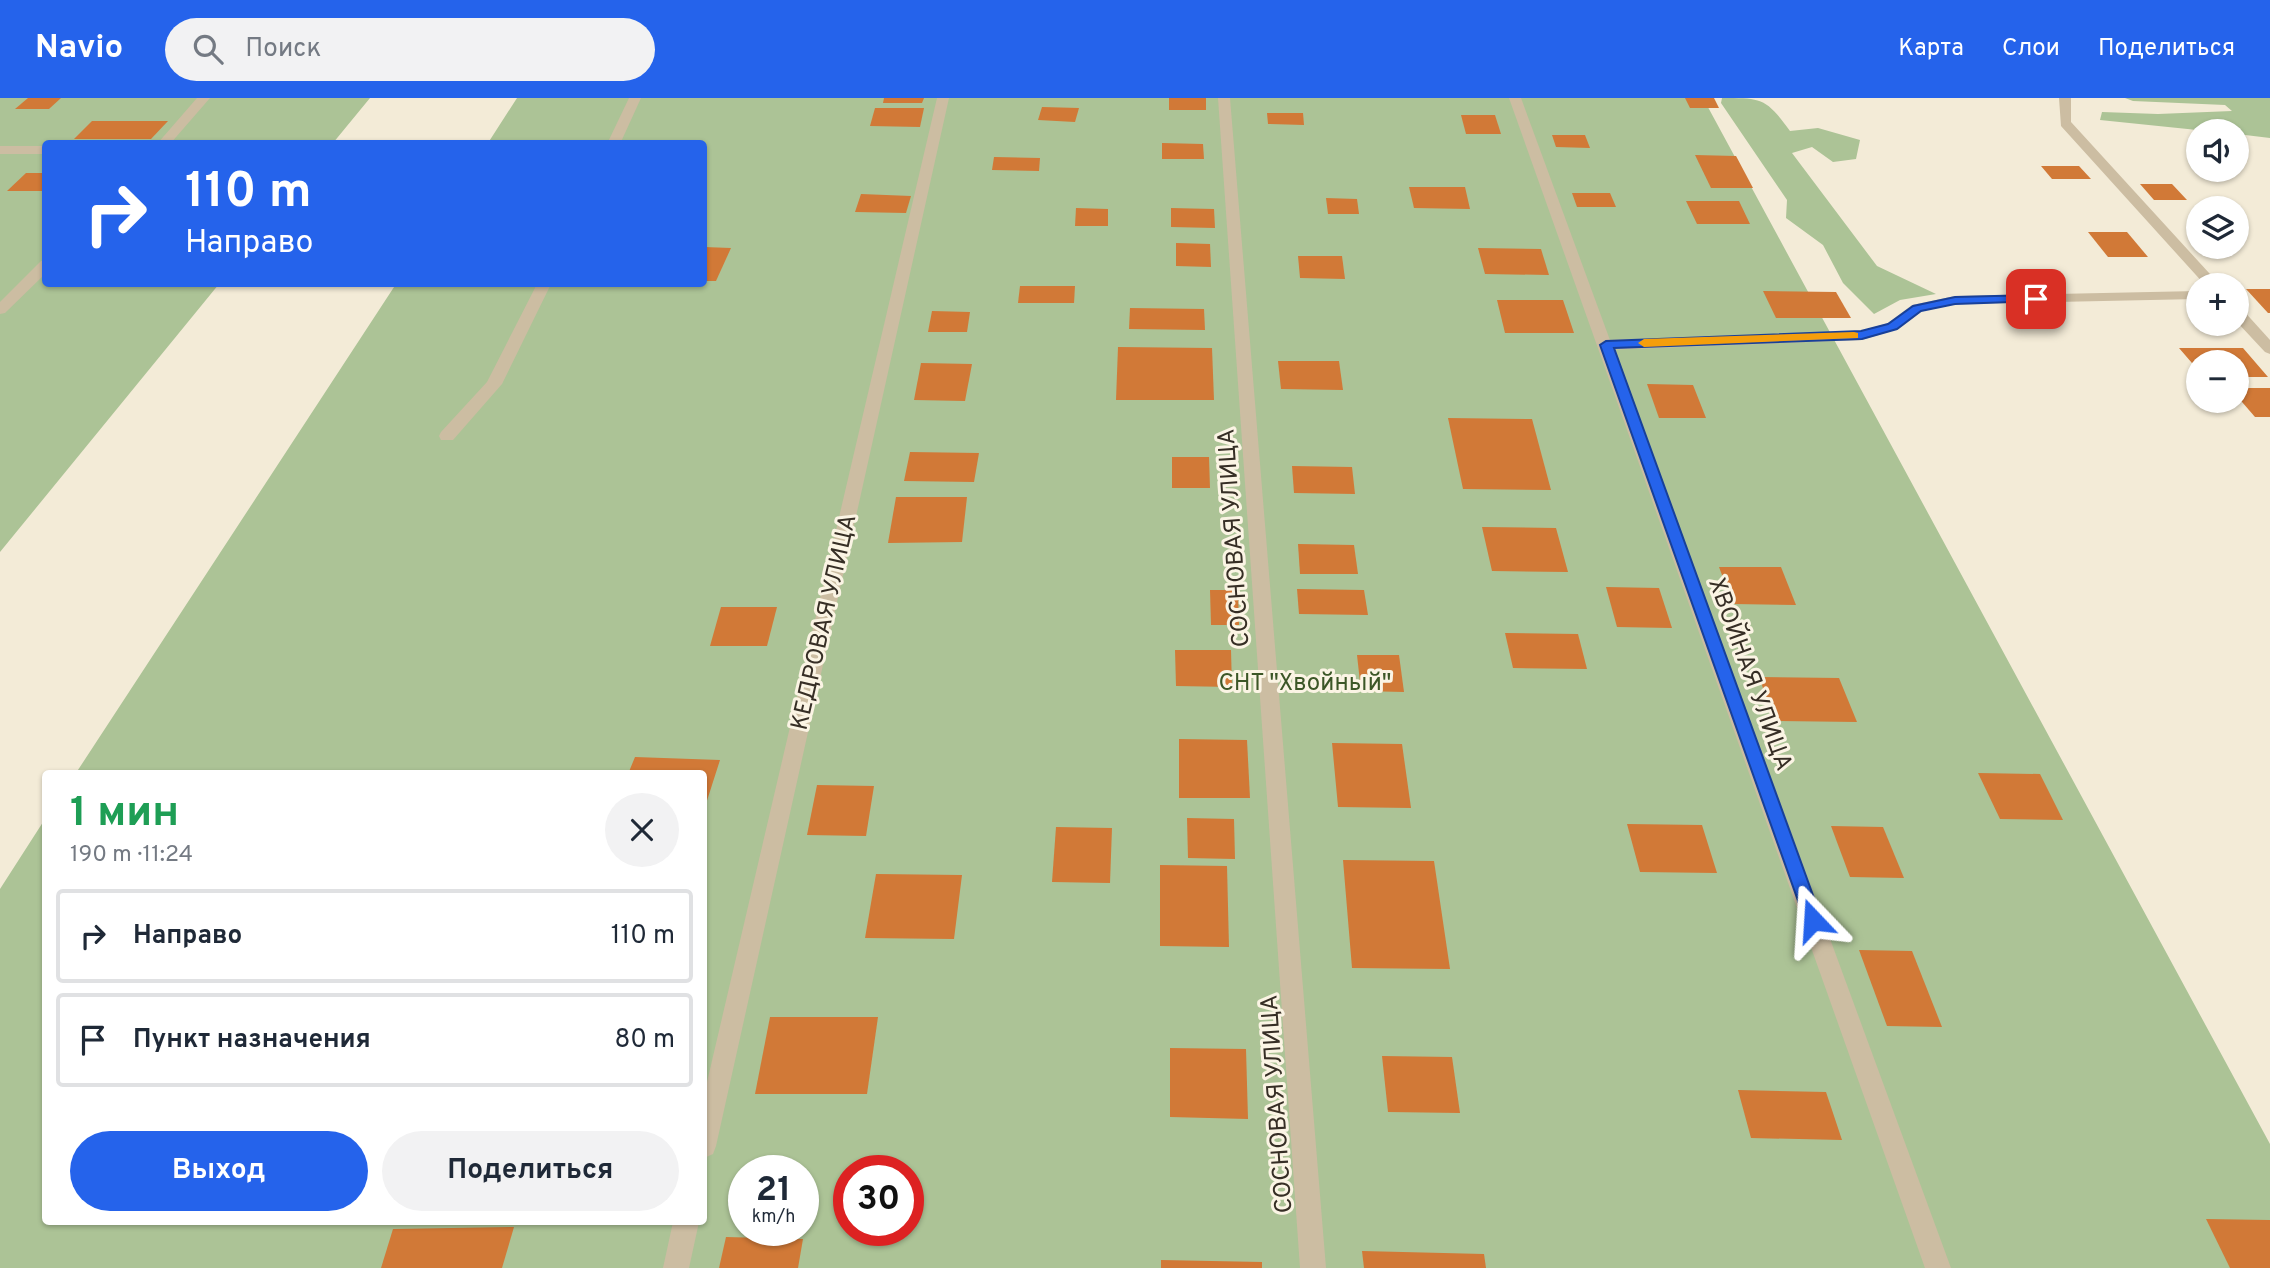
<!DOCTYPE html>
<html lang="ru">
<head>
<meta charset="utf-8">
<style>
	body { margin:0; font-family:Overpass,sans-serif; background:#f2f2f3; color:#1f2937; height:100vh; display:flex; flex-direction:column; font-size:26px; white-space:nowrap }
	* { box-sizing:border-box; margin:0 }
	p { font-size:23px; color:#747a83 }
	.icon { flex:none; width:38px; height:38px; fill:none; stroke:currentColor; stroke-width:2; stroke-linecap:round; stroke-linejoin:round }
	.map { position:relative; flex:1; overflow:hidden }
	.drawer { position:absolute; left:42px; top:672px; width:665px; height:455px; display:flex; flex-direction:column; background:#fff; border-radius:7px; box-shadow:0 2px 5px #0004 }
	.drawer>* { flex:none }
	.top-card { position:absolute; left:42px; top:42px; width:665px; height:147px; border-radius:7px; box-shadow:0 2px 5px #0004; background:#2563eb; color:#fff; overflow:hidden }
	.tools { position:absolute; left:2186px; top:21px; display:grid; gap:14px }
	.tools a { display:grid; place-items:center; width:63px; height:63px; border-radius:50%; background:#fff; box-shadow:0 2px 5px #0004; font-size:35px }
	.speed { position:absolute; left:728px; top:1057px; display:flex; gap:14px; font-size:35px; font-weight:700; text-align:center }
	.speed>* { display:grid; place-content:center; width:91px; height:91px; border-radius:50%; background:#fff; box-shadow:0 2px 5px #0004; line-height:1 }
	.speed small { font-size:18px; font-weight:400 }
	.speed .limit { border:10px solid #d22; background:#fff; color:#111 }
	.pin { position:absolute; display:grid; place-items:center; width:60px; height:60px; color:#fff; margin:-30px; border-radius:14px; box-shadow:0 4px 10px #0006 }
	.me { position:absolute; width:77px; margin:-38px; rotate:340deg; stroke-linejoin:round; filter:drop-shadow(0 0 5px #0008) }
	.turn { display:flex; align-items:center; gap:24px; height:147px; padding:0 28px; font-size:32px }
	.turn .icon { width:91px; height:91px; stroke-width:2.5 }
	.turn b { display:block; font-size:49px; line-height:60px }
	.round { display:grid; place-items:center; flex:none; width:74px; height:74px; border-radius:37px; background:#f2f2f3 }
	.summary { display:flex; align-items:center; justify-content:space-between; height:119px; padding:0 28px }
	h1 { font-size:42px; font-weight:700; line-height:52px; color:#1e9e55 }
	.button { display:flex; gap:14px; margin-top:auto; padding:14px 28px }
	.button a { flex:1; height:80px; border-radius:42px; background:#2563eb; color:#fff; font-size:28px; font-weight:700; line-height:80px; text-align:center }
	.button a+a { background:#f2f2f3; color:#1f2937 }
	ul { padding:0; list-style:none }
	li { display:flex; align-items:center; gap:21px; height:94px; margin:0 14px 10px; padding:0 14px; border:4px solid #e0e1e3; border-radius:7px }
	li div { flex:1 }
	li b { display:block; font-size:26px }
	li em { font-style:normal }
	header { display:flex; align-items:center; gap:42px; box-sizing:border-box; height:98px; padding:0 35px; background:#2563eb; color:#fff }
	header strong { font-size:33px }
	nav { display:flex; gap:38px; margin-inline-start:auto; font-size:24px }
	.search { width:490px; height:63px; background:#f2f2f3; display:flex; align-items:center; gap:18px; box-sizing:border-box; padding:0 24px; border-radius:38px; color:#747a83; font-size:26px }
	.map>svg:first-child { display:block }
	.green { fill:#acc396; fill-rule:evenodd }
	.building { fill:#d17937 }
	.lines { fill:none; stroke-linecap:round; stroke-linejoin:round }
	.service { fill:#ccbda2; fill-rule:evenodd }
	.minor { fill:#ccbda2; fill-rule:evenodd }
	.route { fill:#2563eb; stroke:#184099; stroke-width:2 }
	.slow { fill:#f59e0b }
	.labels { text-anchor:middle; stroke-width:6; stroke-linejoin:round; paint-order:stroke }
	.street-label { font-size:24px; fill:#362e25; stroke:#fbf4e4 }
	.park-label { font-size:24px; fill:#3c5727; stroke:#fbf4e4 }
</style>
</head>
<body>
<header>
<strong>Navio</strong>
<div class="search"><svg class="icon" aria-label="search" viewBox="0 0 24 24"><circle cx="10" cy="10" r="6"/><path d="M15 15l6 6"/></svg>Поиск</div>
<nav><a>Карта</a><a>Слои</a><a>Поделиться</a></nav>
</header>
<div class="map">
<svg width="2270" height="1170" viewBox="0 0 2270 1170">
	<rect width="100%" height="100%" fill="#f3ebd7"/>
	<g class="green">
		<path d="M0 0H370L333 45 46 46V186H219L0 454Z"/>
		<path d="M517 0H1703L2270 1046V1170H0V791L45 721 46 1124H704V676L76 675 396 186H704V46L488 45ZM744 1073H803V1132H744ZM849 1073H908V1132H849Z"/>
		<path d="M1722 0C1762 0 1766 0 1790 33L1818 30 1860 42 1856 61 1833 64 1812 49 1792 55 1877 168 1936 196 1900 202 1874 216 1843 185 1823 147 1786 120 1787 102 1721 5Z"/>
		<path d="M2125 0H2270V40L2237 36 2236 33H2207L2100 22 2102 14 2158 16 2232 13 2225 7 2133 3Z"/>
	</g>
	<g class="building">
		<path d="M28 0H61L49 11H15Z"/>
		<path d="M884 0H924L922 5H883Z"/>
		<rect x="1169" y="0" width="37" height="12"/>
		<path d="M1685 0H1714L1719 10H1690Z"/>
		<path d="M1042 9 1079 10 1075 24 1038 22Z"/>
		<path d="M875 10H924L920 29 870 28Z"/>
		<path d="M1267 15H1303L1304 27 1268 26Z"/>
		<path d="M1461 17H1495L1501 36H1466Z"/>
		<path d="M92 23H168L151 41H74Z"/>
		<path d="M1552 37H1585L1590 50 1556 49Z"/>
		<path d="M1162 45 1203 46 1204 61H1162Z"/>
		<path d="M1695 57 1736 58 1753 90H1711Z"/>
		<path d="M994 59 1040 60 1039 73 992 72Z"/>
		<path d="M2041 68H2079L2091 81H2052Z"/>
		<path d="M26 75H46V93H7Z"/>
		<path d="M2140 86H2172L2187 102H2154Z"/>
		<path d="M1409 89H1465L1470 111 1414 110Z"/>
		<path d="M1572 95H1610L1616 109H1577Z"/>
		<path d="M861 96 911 98 906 115 855 114Z"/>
		<path d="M1326 100 1357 101 1359 116H1328Z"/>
		<path d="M1686 103H1739L1750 126H1697Z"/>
		<path d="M1076 110 1108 111V128H1075Z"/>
		<path d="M1171 110 1214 111 1215 130 1171 129Z"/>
		<path d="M2088 134H2127L2148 159H2108Z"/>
		<path d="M1176 145 1210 146 1211 169 1176 168Z"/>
		<path d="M704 149 731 150 716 183H704Z"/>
		<path d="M1478 150 1541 151 1549 177 1485 176Z"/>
		<path d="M1298 158H1342L1345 181 1300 180Z"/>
		<path d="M1020 188H1075L1074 205H1018Z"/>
		<path d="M2246 191H2270V215H2268Z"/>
		<path d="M1763 193 1836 194 1851 220H1776Z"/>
		<path d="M1497 202H1563L1574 235H1505Z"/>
		<path d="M1130 210 1204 211 1205 232 1129 231Z"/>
		<path d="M932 213 970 214 967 234H928Z"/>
		<path d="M1118 249 1212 250 1214 302H1116Z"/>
		<path d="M2179 250H2243L2268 279H2236V264H2198V272Z"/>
		<path d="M1278 263H1339L1343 292 1281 291Z"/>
		<path d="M921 265 972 266 965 303 914 302Z"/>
		<path d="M1647 286 1693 287 1706 320H1659Z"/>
		<path d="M2236 290H2270V319H2255L2236 297Z"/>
		<path d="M1448 320 1532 321 1551 392 1463 391Z"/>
		<path d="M910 354 979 355 974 384 904 383Z"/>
		<path d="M1172 359H1209L1210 390H1172Z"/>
		<path d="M1292 368 1352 369 1355 396 1294 395Z"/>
		<path d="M896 399H967L962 444 888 445Z"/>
		<path d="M1482 429 1556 430 1568 474 1492 473Z"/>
		<path d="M1298 446 1354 447 1358 476H1300Z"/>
		<path d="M1719 469H1781L1796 507 1733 506Z"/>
		<path d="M1606 489 1659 490 1672 530 1617 529Z"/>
		<path d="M1297 491 1364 492 1368 517 1299 516Z"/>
		<path d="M1210 492H1238L1239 527H1211Z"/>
		<path d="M721 509H777L767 548H710Z"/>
		<path d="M1505 535 1578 536 1587 571 1513 570Z"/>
		<path d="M1175 552H1231L1232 589 1176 588Z"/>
		<path d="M1357 557H1399L1404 594 1361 593Z"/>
		<path d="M1759 579 1839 580 1857 624 1775 623Z"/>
		<path d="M1179 641 1247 642 1250 700H1179Z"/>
		<path d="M1332 645 1402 646 1411 710 1338 709Z"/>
		<path d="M635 659 720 662 704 712V676H628Z"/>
		<path d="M1978 675 2040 676 2063 722 2000 721Z"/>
		<path d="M817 687 874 688 866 738 807 737Z"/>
		<path d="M1187 720 1234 721 1235 761 1188 760Z"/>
		<path d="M1627 726 1702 727 1717 775 1640 774Z"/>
		<path d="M1831 728 1883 729 1904 780 1850 779Z"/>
		<path d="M1056 729 1112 730 1110 785 1052 784Z"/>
		<path d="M1343 762 1434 763 1450 871 1352 870Z"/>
		<path d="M1160 767 1227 768 1229 849 1160 848Z"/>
		<path d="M876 776 962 777 954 841 865 840Z"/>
		<path d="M1859 852 1912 853 1942 929 1887 928Z"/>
		<path d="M770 919H878L867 996H755Z"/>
		<path d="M1170 950 1246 951 1248 1021 1170 1019Z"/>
		<path d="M1382 958 1452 959 1460 1015 1388 1014Z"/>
		<path d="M1738 992 1826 994 1842 1042 1751 1040Z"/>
		<path d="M2206 1121 2270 1122V1170H2230Z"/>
		<path d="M514 1129 502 1170H381L393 1131Z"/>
		<path d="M726 1139 803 1141 798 1170H719Z"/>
		<path d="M1362 1153 1484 1156 1486 1170H1364Z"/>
		<path d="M1161 1162 1262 1164V1170H1161Z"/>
	</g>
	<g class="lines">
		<g class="service">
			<path d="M629 0H641L620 46H607Z"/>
			<path d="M2059 0H2071V24L2220 187H2205L2061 28Z"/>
			<path d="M537 186H551L502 286 453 342H441L439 338 441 334 487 284Z"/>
			<path d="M2198 193V201L1955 206 1922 213 1898 231 1862 242 1606 252 1598 247 1606 242 1861 233 1888 225 1912 207 1955 198Z"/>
			<path d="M2236 209 2241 210 2270 242V256L2265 254 2236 223Z"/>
		</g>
		<g class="minor">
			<path d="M197 0H210L170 46H157Z"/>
			<path d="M937 0H949L716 1048 713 1056 704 1060V997Z"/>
			<path d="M1218 0H1230L1326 1170H1300Z"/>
			<path d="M1509 0H1521L1951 1170H1925Z"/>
			<rect x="0" y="48" width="46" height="8"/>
			<path d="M46 162V175L5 215 0 216V204L41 163Z"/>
			<path d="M673 1124H699L689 1170H663Z"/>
		</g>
	</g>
	<path class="route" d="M2036 197 2040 198V203L1955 206 1921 213 1897 231 1862 241 1614 250 1822 822 1820 828 1813 830 1807 828 1600 247 1606 243 1861 233 1888 226 1913 208 1955 199Z"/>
	<path class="slow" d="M1854 234 1858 235V240L1644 249 1638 245 1644 241Z"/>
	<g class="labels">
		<g class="street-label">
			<text transform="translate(1233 440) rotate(-94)" y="8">СОСНОВАЯ УЛИЦА</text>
			<text transform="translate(823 524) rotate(-77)" y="8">КЕДРОВАЯ УЛИЦА</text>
			<text transform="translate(1751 576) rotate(70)" y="8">ХВОЙНАЯ УЛИЦА</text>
			<text transform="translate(1276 1006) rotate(-94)" y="8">СОСНОВАЯ УЛИЦА</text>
		</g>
		<g class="park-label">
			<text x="1305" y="592">СНТ "Хвойный"</text>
		</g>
	</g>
</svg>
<div class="tools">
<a><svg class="icon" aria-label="sound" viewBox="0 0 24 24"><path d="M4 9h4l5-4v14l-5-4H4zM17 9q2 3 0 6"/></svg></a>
<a><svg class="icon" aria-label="layers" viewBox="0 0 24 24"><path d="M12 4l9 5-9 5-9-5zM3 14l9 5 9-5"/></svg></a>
<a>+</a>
<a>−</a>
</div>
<div class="speed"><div>21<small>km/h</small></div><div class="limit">30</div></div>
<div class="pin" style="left:2036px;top:201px;background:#d93025"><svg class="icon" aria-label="arrive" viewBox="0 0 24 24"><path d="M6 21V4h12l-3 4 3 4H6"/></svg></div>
<svg class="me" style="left:1813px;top:822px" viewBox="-20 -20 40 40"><path d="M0-17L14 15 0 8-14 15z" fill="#2563eb" stroke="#fff" stroke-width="4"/></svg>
<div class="top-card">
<div class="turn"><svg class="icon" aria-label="right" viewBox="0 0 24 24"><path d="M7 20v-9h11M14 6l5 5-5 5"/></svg><div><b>110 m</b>Направо</div></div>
</div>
<section class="drawer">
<div class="summary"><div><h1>1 мин</h1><p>190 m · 11:24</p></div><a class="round"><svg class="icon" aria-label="close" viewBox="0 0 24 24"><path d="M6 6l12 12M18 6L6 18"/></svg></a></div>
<ul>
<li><svg class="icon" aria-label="right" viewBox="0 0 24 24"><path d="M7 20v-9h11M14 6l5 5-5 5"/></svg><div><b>Направо</b></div><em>110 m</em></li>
<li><svg class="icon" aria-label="arrive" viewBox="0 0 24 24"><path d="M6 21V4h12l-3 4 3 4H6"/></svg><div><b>Пункт назначения</b></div><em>80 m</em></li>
</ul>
<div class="button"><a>Выход</a><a>Поделиться</a></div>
</section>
</div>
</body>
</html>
